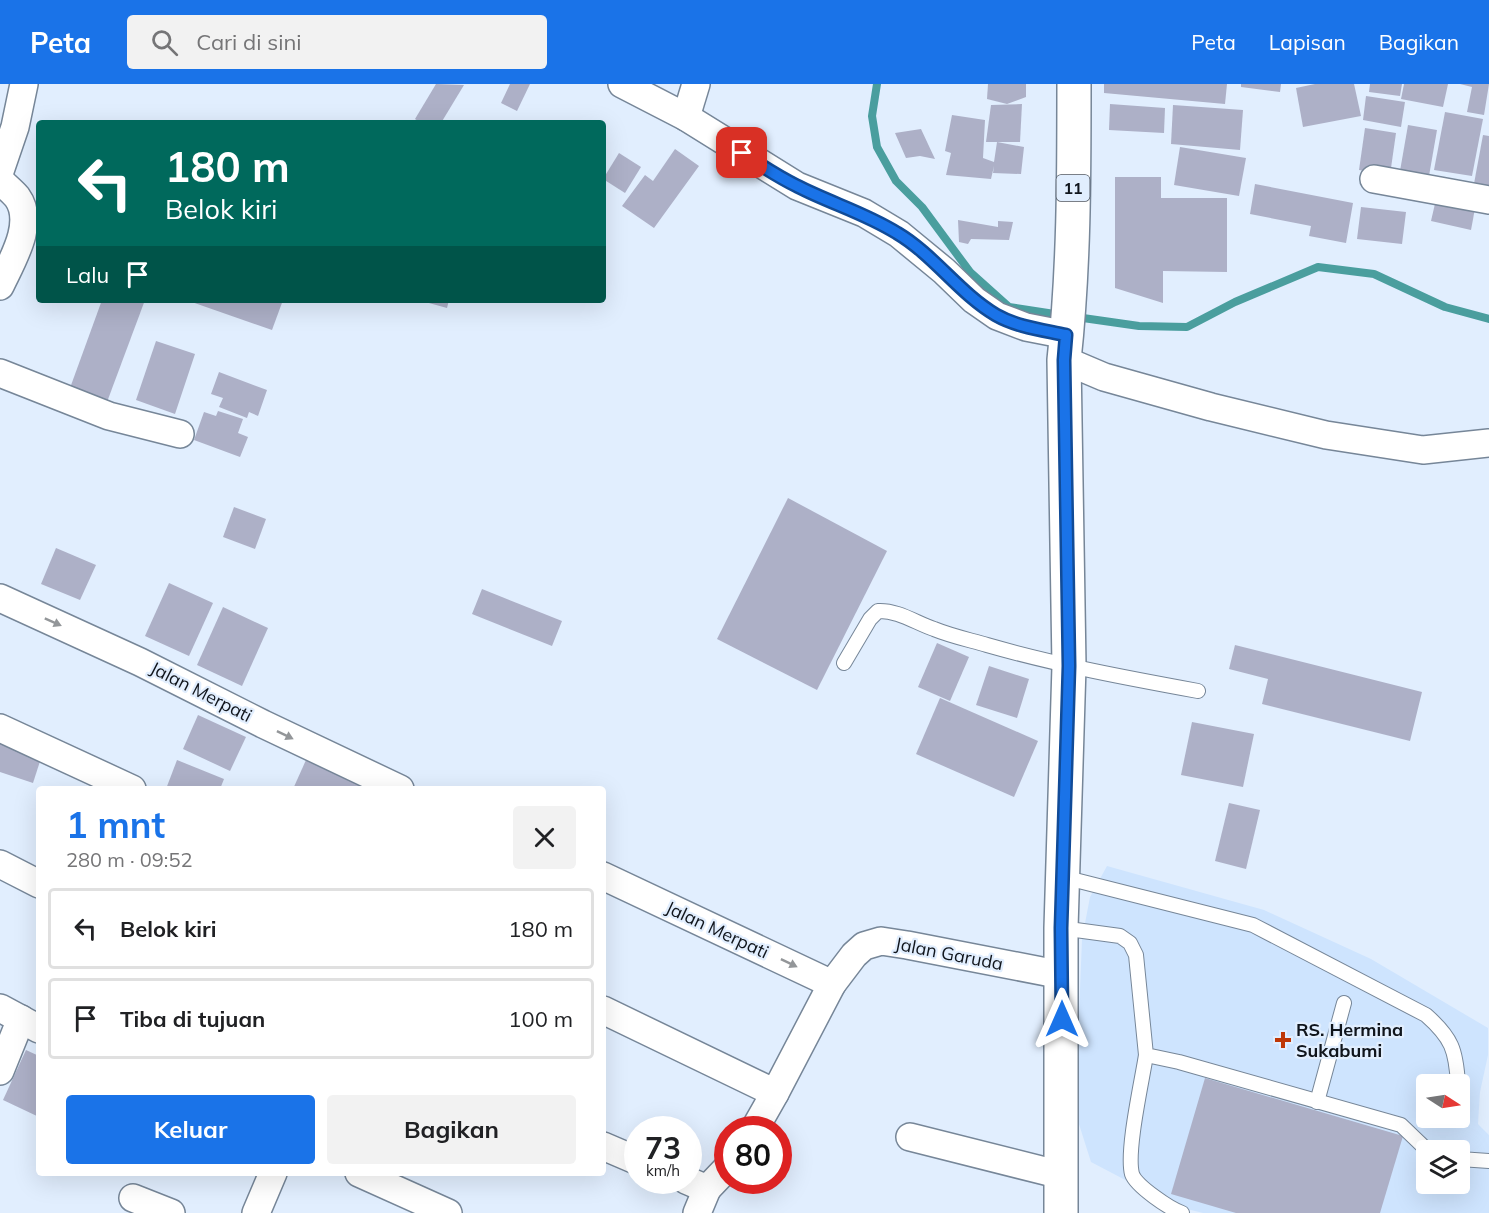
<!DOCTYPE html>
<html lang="id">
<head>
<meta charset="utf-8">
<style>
	body { margin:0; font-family:Mulish,sans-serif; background:#f2f2f2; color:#202124; height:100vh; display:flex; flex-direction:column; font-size:22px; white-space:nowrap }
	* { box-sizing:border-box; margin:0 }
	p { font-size:20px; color:#757577 }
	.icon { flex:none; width:33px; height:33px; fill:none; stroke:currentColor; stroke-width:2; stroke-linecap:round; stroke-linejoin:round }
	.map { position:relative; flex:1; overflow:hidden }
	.panel { position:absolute; left:36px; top:702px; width:570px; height:390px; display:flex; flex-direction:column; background:#fff; border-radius:6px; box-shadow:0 6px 24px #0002 }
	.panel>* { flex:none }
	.guide { position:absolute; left:36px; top:36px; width:570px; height:183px; border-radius:6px; box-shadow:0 6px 24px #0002; background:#00695c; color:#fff; overflow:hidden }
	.needle { width:39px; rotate:102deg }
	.buttons { position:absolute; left:1416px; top:990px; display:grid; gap:12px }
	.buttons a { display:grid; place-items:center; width:54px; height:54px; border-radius:6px; background:#fff; box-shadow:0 6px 24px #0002; font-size:30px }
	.speed { position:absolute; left:624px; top:1032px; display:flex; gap:12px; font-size:30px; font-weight:700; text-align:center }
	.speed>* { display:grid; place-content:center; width:78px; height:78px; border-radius:50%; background:#fff; box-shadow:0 6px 24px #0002; line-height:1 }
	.speed small { font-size:15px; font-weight:400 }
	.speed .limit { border:9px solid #d22; background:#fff; color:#111 }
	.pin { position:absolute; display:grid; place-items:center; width:51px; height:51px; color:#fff; margin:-26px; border-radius:12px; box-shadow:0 3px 9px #0006 }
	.me { position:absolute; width:66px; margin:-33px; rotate:0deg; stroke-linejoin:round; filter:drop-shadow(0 0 4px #0008) }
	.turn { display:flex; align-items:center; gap:21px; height:126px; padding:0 30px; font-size:27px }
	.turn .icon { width:78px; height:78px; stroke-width:2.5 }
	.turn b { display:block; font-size:42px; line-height:51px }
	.then { display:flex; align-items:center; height:57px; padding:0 30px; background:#0003; gap:12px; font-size:22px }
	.round { display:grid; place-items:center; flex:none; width:63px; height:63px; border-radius:6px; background:#f2f2f2 }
	.summary { display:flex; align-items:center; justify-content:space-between; height:102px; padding:0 30px }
	h1 { font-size:36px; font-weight:700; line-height:45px; color:#1a73e8 }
	.cta { display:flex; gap:12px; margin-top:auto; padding:12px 30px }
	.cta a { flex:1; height:69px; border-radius:6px; background:#1a73e8; color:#fff; font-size:24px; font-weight:700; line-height:69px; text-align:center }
	.cta a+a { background:#f2f2f2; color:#202124 }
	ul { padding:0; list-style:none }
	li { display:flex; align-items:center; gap:18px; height:81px; margin:0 12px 9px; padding:0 18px; border:3px solid #e0e0e0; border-radius:6px }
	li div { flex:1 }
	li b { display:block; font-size:22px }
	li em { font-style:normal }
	header { display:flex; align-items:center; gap:36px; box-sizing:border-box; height:84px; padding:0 30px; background:#1a73e8; color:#fff }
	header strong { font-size:28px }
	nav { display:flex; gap:33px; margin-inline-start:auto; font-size:21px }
	.search { width:420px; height:54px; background:#f2f2f2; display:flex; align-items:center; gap:15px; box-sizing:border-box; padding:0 21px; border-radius:6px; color:#757577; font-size:22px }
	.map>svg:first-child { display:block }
	.built { fill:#cee4fe; fill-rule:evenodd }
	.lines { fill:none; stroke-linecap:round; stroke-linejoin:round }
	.stream { stroke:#4a9e9e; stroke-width:8 }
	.building { fill:#adb0c7 }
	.service-casing { stroke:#768698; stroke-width:16 }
	.minor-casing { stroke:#768698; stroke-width:30 }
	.trunk-casing { stroke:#768698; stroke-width:36 }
	.service { stroke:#fff; stroke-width:14 }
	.minor { stroke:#fff; stroke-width:27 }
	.trunk { stroke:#fff; stroke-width:33 }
	.oneway { fill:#939699 }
	.route-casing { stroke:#114b97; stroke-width:15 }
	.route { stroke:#1a73e8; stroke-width:10 }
	.poi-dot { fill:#bf3706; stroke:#e1eefe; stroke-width:2 }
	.labels { text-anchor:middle; stroke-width:4.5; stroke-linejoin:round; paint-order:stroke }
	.shield { fill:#e1eefe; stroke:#4f5660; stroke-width:1.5 }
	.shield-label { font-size:16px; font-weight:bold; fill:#10151c }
	.street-label { font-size:18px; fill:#10151c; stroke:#e1eefe }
	.poi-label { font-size:18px; font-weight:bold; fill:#10151c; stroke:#e1eefe; text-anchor:start }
</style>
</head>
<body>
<header>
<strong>Peta</strong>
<div class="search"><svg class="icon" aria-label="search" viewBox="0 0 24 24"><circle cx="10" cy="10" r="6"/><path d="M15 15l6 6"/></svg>Cari di sini</div>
<nav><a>Peta</a><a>Lapisan</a><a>Bagikan</a></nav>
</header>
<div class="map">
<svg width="1489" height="1129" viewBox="0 0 1489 1129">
	<rect width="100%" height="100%" fill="#e1eefe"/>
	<path class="built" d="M1107 782 1264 826 1371 875 1488 944V971L1480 1008 1478 1040 1489 1051V1129H1203L1175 1122 1091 1078 1078 1037 1076 1007 1082 855 1090 813ZM1426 1000H1460V1034H1426ZM1426 1066H1460V1100H1426Z"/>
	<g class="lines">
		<g class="stream">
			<path d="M877 0 872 32 877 63 896 97 922 123 970 188 1009 223 1061 231"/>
			<path d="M1076 233 1139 242 1187 243 1235 218 1318 183 1374 190 1445 223 1489 235"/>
		</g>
	</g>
	<g class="building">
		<path d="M436 0 464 1 441 39H421L415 35Z"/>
		<path d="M510 0H530L517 27 501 19Z"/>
		<path d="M988 0H1026V13L1007 20 987 15Z"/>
		<path d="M1104 0H1227L1225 20 1104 9Z"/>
		<path d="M1241 0H1281L1280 8 1241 3Z"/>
		<path d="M1315 0H1354L1361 32 1303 43 1296 4Z"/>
		<path d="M1370 0H1402L1400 12 1369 8Z"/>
		<path d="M1404 0H1448L1443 23 1401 15Z"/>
		<path d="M1460 0H1489L1484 31 1467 28 1472 3Z"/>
		<path d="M1366 12 1405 18 1401 43 1363 36Z"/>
		<path d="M1022 20 1020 58H986L991 21Z"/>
		<path d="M1110 20 1165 24 1164 49 1109 46Z"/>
		<path d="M1173 21 1243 26 1240 66 1171 60Z"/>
		<path d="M1445 28 1483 35 1472 92 1434 86Z"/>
		<path d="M952 31 985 36 983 74 994 78 997 58 1024 63 1021 90 993 89 994 82 991 95 946 91 951 69 945 67Z"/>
		<path d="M1408 41 1437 46 1429 92 1400 87Z"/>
		<path d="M1365 44 1396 49 1390 91 1359 86Z"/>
		<path d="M921 45 935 75 920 72 906 74 895 49Z"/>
		<path d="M1483 51 1489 52V108L1473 105Z"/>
		<path d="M1180 63 1246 74 1239 112 1174 101Z"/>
		<path d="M675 65 699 82 654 144 622 122 645 91 653 97Z"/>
		<path d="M619 69 641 83 625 109 603 95Z"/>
		<path d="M1115 93H1161V114H1227V188L1163 187V219L1115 204Z"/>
		<path d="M1255 100 1353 119 1346 159 1309 152 1311 142 1250 130Z"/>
		<path d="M1437 111 1476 119 1471 146 1431 137Z"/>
		<path d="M1361 123 1406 128 1402 160 1357 155Z"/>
		<path d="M958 136 998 143V137L1013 138 1009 156 971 155 968 160 959 158Z"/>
		<path d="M102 216H145L107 318 70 304Z"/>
		<path d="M186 216H283L272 246Z"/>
		<path d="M418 216H449L447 224Z"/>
		<path d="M156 257 195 270 175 330 136 316Z"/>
		<path d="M219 288 267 306 258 332 249 328 247 334 219 323 223 314 211 310Z"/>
		<path d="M218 327 243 335 238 349 248 353 240 373 194 356 204 328 216 332Z"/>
		<path d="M788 414 887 467 817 606 717 555Z"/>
		<path d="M234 423 266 435 255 465 223 453Z"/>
		<path d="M56 464 96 481 80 516 41 500Z"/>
		<path d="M169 499 213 519 189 572 145 552Z"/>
		<path d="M482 505 562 537 552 562 472 530Z"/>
		<path d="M223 523 268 544 242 602 197 581Z"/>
		<path d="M937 559 969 573 950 617 918 603Z"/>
		<path d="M1235 561 1422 608 1410 657 1262 620 1268 595 1229 585Z"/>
		<path d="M989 582 1029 595 1017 634 976 621Z"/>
		<path d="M940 614 1038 657 1014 713 916 670Z"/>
		<path d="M198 631 246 653 230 687 183 665Z"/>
		<path d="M1192 638 1254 650 1243 703 1181 691Z"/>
		<path d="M0 654 43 668 33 699 0 688Z"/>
		<path d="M177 676 224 695 220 705H166Z"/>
		<path d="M306 676 361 701 359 705H293Z"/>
		<path d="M1229 719 1260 726 1246 785 1215 777Z"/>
		<path d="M26 966 39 972V1033L3 1016Z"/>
		<path d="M1205 994 1403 1052 1380 1129H1236L1171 1110Z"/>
	</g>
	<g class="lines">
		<defs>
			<g id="service">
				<path d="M844 579 870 535 878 527C898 526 916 539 934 545 951 552 970 556 987 561 1057 581 1127 594 1198 607"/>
				<path d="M1063 793 1253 841 1426 931C1452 954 1456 966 1458 1000"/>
				<path d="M1061 844 1120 852 1130 859 1136 871 1146 971 1179 978 1401 1041 1427 1066"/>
				<path d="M1146 971C1142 997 1126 1067 1132 1090 1136 1102 1170 1125 1182 1129"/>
				<path d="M1317 1018 1344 919"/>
				<path d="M1460 1075 1489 1077"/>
			</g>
			<g id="minor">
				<path d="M622 0 686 33 797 102 864 129 899 150 944 187 974 216 997 232 1026 243 1067 251"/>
				<path d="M686 33 696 0"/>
				<path d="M0 87 15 43 24 0"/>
				<path d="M1374 95 1489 116"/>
				<path d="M0 96C5 102 12 107 17 113 36 139 11 178 0 202"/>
				<path d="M1064 276 1104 293 1211 323 1326 351 1423 366 1489 359"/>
				<path d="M0 289 109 332 180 350"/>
				<path d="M0 514 140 578 263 640 400 705"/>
				<path d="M0 644 132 705"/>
				<path d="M0 780 39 800"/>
				<path d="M603 792 832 900"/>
				<path d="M0 924 39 945"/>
				<path d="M603 926 775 1009"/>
				<path d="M0 987 21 935"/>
				<path d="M754 1046 775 1009 832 900 854 871 864 862 881 857 907 861 1062 891"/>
				<path d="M910 1053 1061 1091"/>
				<path d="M603 1062 638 1077"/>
				<path d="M359 1089 448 1129"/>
				<path d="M686 1096 707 1105 728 1083"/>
				<path d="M133 1114 171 1129"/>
				<path d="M256 1129 273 1089"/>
				<path d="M697 1129 707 1105"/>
			</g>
			<path id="trunk" d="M1061 1129V844L1069 582 1064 276C1074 185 1074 92 1074 0"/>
		</defs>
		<use href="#service" class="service-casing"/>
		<use href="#minor" class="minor-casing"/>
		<use href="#trunk" class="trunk-casing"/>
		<use href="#service" class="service"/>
		<use href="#minor" class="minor"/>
		<use href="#trunk" class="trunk"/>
	</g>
	<defs><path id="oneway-solid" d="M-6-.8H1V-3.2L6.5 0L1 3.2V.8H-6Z" transform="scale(1.5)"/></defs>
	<g class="oneway">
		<use href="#oneway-solid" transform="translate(53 538) rotate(24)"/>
		<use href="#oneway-solid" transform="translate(285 651) rotate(26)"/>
		<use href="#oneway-solid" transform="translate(789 879) rotate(26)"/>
	</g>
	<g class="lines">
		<defs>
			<path id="route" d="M742 69C760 81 778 93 797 102 830 119 865 129 897 149 934 171 959 209 996 231 1017 243 1043 246 1066 251L1064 276 1069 582 1061 844 1062 935"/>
		</defs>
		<use href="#route" class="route-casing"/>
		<use href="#route" class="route"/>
	</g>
	<path class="poi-dot" d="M1280 947h6v6h6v6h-6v6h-6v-6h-6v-6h6z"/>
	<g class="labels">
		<rect class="shield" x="1056.5" y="91" width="33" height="26" rx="4.5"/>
		<g class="shield-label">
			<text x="1073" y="110">11</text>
		</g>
		<g class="street-label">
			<text transform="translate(201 608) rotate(27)" y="6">Jalan Merpati</text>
			<text transform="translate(717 846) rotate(25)" y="6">Jalan Merpati</text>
			<text transform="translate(949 870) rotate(11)" y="6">Jalan Garuda</text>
		</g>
		<g class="poi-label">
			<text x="1296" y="952">RS. Hermina<tspan x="1296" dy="21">Sukabumi</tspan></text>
		</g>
	</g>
</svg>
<div class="buttons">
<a><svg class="needle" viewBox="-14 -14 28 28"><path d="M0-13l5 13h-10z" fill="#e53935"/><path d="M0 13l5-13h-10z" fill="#757577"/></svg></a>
<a><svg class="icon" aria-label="layers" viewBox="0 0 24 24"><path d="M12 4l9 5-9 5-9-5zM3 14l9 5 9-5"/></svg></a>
</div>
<div class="speed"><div>73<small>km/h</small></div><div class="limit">80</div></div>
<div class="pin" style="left:742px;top:69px;background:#d93025"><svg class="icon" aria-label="arrive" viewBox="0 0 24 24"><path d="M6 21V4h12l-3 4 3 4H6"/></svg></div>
<svg class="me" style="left:1062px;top:935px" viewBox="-20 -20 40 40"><path d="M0-17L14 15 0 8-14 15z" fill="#1a73e8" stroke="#fff" stroke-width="4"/></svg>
<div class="guide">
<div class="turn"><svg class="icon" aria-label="left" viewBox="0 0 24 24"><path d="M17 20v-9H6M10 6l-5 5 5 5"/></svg><div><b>180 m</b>Belok kiri</div></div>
<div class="then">Lalu<svg class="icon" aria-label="arrive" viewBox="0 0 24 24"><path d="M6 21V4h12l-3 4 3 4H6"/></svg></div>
</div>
<section class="panel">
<div class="summary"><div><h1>1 mnt</h1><p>280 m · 09:52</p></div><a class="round"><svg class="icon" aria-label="close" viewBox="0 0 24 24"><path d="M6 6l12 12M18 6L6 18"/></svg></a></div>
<ul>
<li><svg class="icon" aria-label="left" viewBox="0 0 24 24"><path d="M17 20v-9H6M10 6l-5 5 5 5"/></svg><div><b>Belok kiri</b></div><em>180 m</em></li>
<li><svg class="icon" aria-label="arrive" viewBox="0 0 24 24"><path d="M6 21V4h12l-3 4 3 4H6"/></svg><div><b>Tiba di tujuan</b></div><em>100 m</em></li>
</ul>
<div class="cta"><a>Keluar</a><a>Bagikan</a></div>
</section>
</div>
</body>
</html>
